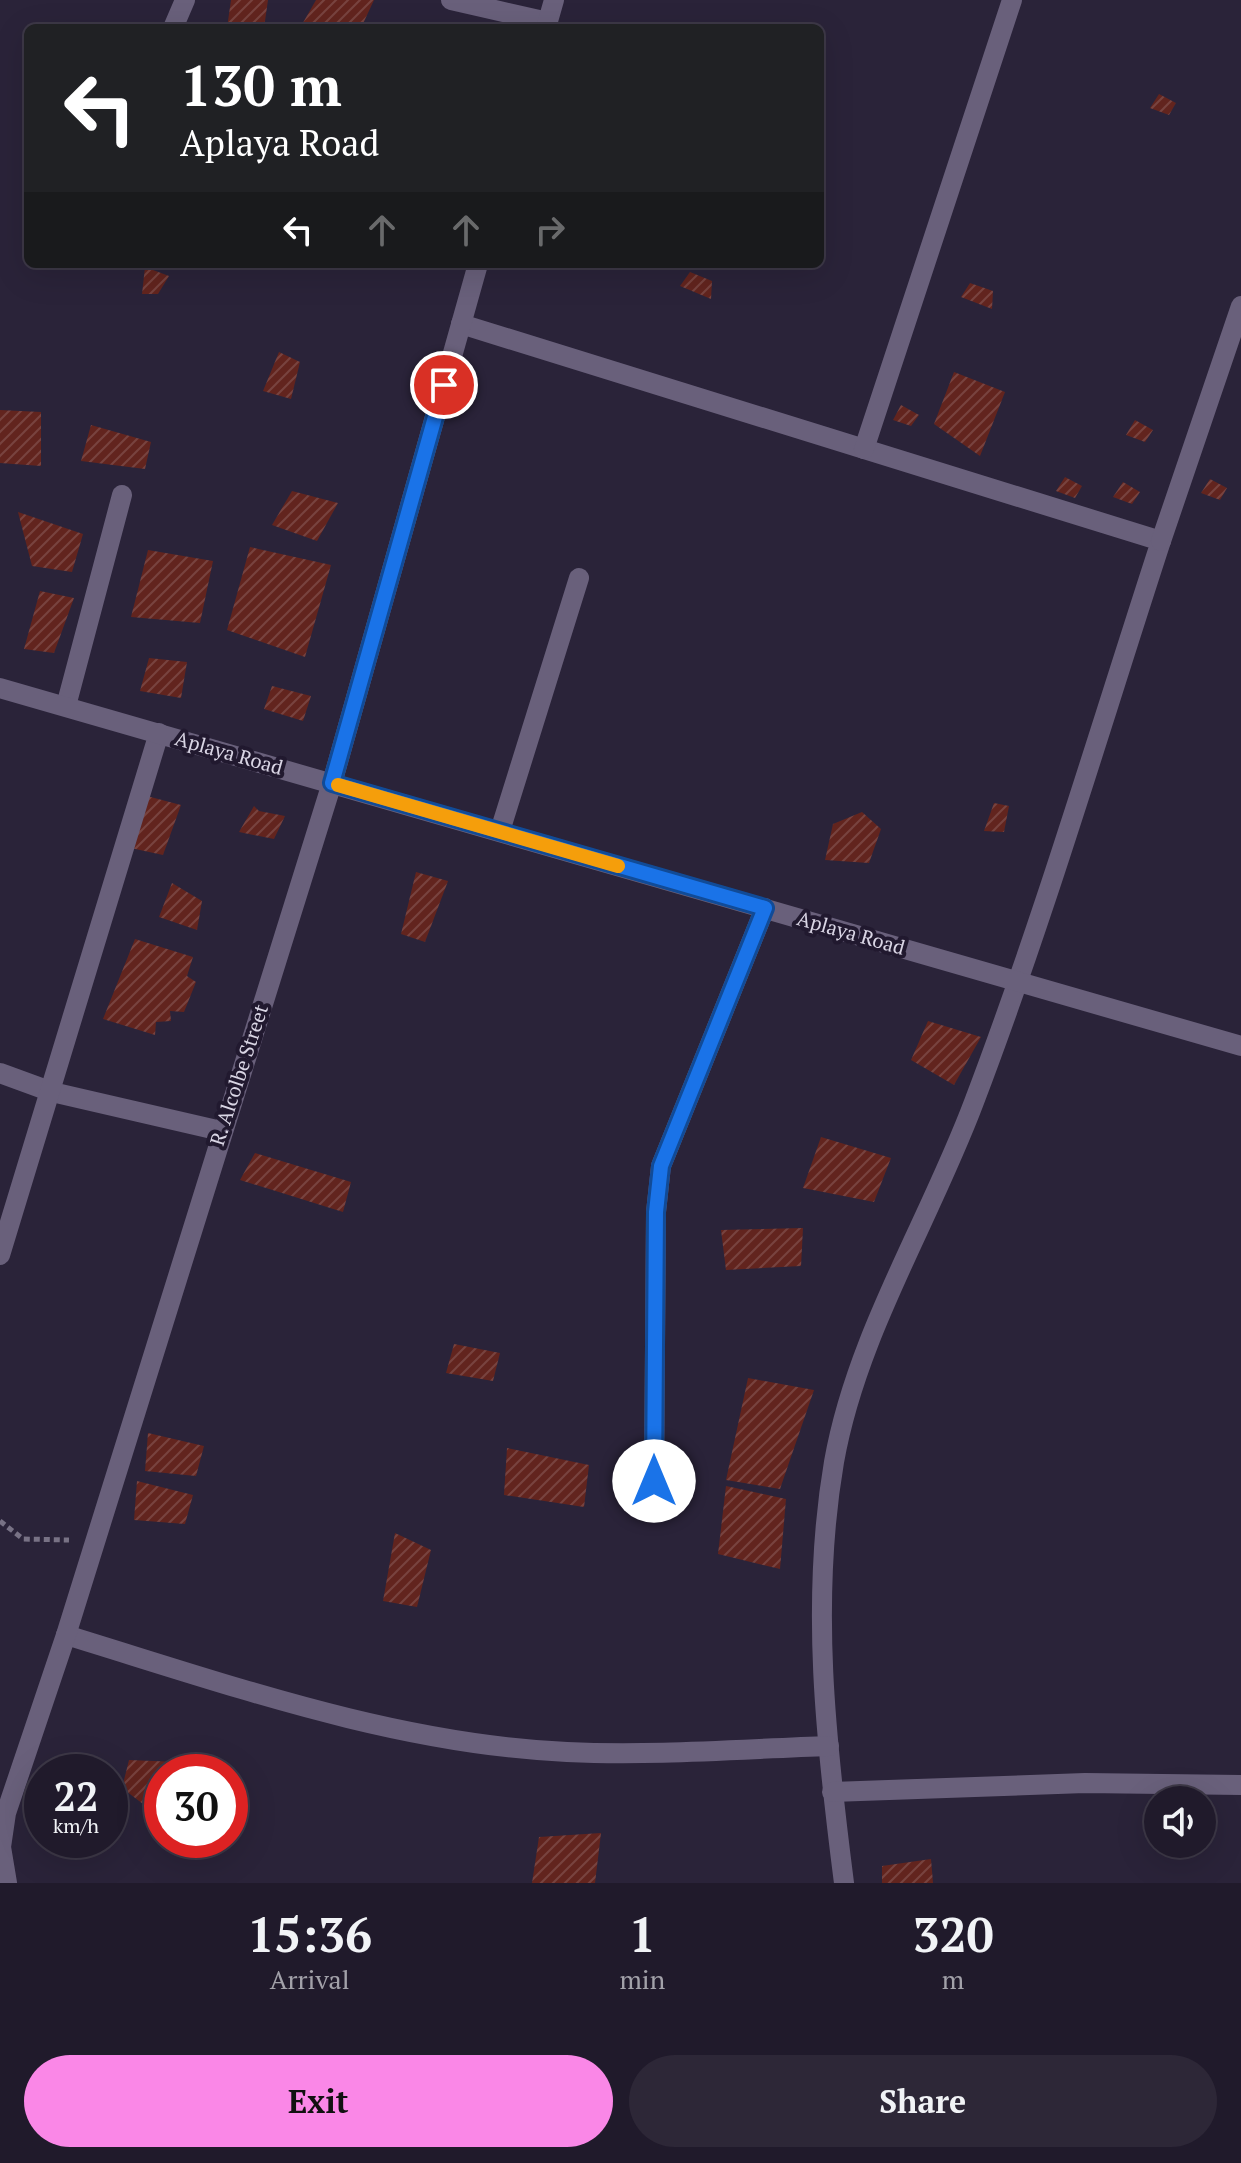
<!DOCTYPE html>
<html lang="en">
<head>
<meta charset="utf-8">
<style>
	body { margin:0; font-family:"PT Serif",serif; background:#2d2737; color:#f1f3f6; height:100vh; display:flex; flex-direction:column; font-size:30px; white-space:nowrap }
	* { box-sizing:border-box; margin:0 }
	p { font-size:26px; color:#a2a1a9 }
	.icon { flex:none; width:44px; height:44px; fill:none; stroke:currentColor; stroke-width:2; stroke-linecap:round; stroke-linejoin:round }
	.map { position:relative; height:1883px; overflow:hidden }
	.side { display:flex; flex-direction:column; background:#201a2b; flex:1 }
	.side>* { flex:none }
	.hud { position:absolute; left:24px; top:24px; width:800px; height:244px; border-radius:12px; box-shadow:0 8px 32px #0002,0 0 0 2px #3d3847; background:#202124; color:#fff; overflow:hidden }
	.tools { position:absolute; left:1144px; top:1786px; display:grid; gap:16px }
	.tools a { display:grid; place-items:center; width:72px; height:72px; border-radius:50%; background:#201a2b; box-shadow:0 8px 32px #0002,0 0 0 2px #3d3847; font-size:40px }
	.speed { position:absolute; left:24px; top:1754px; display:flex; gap:16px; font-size:40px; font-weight:700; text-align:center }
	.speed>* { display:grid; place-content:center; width:104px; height:104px; border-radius:50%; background:#201a2b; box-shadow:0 8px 32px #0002,0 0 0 2px #3d3847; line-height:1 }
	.speed small { font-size:20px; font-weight:400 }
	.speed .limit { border:12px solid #d22; background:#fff; color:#111 }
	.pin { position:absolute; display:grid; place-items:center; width:68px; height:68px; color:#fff; margin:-34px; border:4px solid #fff; border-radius:50%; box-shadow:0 2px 8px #0007 }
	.me { position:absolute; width:88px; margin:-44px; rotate:0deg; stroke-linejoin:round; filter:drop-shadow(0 0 6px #0008) }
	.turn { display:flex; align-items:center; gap:28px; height:168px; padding:0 24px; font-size:36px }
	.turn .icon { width:104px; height:104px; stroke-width:2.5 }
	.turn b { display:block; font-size:56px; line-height:68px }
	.lanes { display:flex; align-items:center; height:76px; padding:0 24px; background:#0003; justify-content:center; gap:40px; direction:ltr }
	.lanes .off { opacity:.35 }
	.eta { display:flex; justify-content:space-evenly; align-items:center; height:136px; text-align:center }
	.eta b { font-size:48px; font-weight:700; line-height:56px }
	.button { display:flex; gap:16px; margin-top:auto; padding:16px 24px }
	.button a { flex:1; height:92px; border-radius:48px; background:#fa87e7; color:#111; font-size:32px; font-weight:700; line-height:92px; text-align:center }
	.button a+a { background:#2d2737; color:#f1f3f6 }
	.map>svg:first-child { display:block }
	.building { fill:url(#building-hatch) }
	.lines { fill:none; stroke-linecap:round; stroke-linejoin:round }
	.path { stroke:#787285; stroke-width:5; stroke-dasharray:6 4; stroke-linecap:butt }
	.minor { stroke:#69607b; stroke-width:20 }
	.tertiary { stroke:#69607b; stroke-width:20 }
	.route-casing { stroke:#114b97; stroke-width:20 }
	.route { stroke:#1a73e8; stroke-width:14 }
	.slow { stroke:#f59e0b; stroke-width:14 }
	.labels { text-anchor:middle; stroke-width:8; stroke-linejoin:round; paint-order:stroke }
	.street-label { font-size:20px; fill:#d9d5e4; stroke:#21192f }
</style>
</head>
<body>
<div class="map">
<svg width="1241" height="1883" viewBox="0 0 1241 1883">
	<defs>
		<pattern id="building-hatch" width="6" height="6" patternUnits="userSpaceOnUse" patternTransform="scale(2)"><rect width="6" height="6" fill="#62241e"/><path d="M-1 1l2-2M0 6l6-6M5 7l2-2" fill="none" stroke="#78433f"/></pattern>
	</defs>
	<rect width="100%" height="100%" fill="#2a2339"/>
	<g class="building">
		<path d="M231 0H268L264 28H227Z"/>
		<path d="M316 0H374L361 28H300Z"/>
		<path d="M1159 94 1176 103 1169 115 1150 108Z"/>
		<path d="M145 267 169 276 158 294H142Z"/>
		<path d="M690 272 712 281 711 299 680 286Z"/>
		<path d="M970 283 993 291 992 309 961 297Z"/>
		<path d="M279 352 300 362 291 399 263 391Z"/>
		<path d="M954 372 1005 392 980 456 934 424Z"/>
		<path d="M901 405 919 415 911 426 893 420Z"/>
		<path d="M0 410 41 412V466L0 463Z"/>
		<path d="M1135 420 1153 430 1145 442 1126 435Z"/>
		<path d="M91 425 151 442 145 469 81 461Z"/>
		<path d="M1065 477 1082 486 1075 498 1056 491Z"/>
		<path d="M1210 479 1227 488 1220 500 1201 493Z"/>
		<path d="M1123 482 1140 492 1132 504 1113 497Z"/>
		<path d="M292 491 338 503 317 541 272 525Z"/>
		<path d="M18 512 83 534 72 572 32 566Z"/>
		<path d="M250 547 331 565 305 657 227 630Z"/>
		<path d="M148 550 213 561 200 623 131 617Z"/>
		<path d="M40 591 74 598 54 653 24 649Z"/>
		<path d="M149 658 187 662 181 698 140 691Z"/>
		<path d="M272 686 311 696 303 721 264 709Z"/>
		<path d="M143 795 181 805 163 855 126 847Z"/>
		<path d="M994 803 1009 806 1004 832 984 831Z"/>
		<path d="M254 806 259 811 285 816 274 839 239 832Z"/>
		<path d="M862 812 881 829 869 863 825 860 833 824Z"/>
		<path d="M416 872 448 881 425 942 401 934Z"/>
		<path d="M172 883 202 901 197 930 159 917Z"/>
		<path d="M135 939 193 957 187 976 196 982 184 1012 170 1011 171 1021 156 1022 155 1035 103 1019Z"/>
		<path d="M928 1021 981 1037 954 1085 911 1060Z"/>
		<path d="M821 1137 891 1158 874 1202 803 1188Z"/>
		<path d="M255 1153 351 1182 343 1212 240 1180Z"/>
		<path d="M803 1228 801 1266 726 1270 721 1230Z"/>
		<path d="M454 1344 500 1353 493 1381 446 1373Z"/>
		<path d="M748 1378 814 1390 780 1489 726 1480Z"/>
		<path d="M148 1433 204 1446 196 1476 145 1471Z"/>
		<path d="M507 1448 589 1465 584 1507 504 1495Z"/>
		<path d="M137 1481 193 1495 185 1524 134 1520Z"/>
		<path d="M726 1486 786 1499 780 1569 718 1554Z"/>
		<path d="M395 1533 431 1550 417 1607 383 1601Z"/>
		<path d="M129 1760 179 1762 176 1772H162L160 1817 122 1788Z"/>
		<path d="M601 1833 595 1883H532L539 1837Z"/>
		<path d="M931 1859 933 1883H882V1866Z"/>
	</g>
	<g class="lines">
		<path class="path" d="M0 1521 23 1539 69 1540"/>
		<g class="minor">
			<path d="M451 0 548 22"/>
			<path d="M173 28 185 0"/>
			<path d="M546 28 554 0"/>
			<path d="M461 324 1161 541C1100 728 1044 918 974 1102 929 1222 856 1336 834 1462 810 1602 826 1743 844 1883"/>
			<path d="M864 449 1012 0"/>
			<path d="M1161 541 1241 306"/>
			<path d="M66 706 122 495"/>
			<path d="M500 831 579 578"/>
			<path d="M0 1073 52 1092 221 1131"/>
			<path d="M0 1255 159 733"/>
			<path d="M654 1481 656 1212 661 1166 765 908"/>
			<path d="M66 1635C230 1685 395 1744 567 1752 654 1756 742 1749 829 1746"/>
			<path d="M832 1792 1085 1783 1241 1785"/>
			<path d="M7 1883 1 1847 6 1813 66 1635 332 783 478 264"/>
		</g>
		<path class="tertiary" d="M0 688 1241 1046"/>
	</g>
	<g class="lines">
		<defs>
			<path id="route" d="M444 385 332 783 765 908 661 1166 656 1212 654 1481"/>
		</defs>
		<use href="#route" class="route-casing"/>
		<use href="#route" class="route"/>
		<path class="slow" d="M338 785 618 866"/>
	</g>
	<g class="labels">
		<g class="street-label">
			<text transform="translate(229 753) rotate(16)" y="7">Aplaya Road</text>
			<text transform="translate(851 933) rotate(16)" y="7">Aplaya Road</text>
			<text transform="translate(239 1075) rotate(-72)" y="7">R. Alcolbe Street</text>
		</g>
	</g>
</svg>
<div class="tools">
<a><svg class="icon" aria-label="sound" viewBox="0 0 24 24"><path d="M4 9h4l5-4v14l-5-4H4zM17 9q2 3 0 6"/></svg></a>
</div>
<div class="speed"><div>22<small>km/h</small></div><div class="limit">30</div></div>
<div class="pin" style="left:444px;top:385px;background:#d93025"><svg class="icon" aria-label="arrive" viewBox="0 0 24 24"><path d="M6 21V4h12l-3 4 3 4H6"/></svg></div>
<svg class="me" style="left:654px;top:1481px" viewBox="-20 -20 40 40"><circle r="19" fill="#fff"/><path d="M0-13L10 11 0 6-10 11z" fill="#1a73e8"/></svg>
<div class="hud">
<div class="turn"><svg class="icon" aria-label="left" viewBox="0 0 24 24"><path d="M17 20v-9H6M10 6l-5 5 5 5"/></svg><div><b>130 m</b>Aplaya Road</div></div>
<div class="lanes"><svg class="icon" aria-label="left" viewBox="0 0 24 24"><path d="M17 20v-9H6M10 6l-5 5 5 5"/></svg><svg class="icon off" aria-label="ahead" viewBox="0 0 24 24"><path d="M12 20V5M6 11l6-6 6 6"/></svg><svg class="icon off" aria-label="ahead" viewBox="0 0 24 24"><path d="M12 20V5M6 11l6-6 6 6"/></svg><svg class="icon off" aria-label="right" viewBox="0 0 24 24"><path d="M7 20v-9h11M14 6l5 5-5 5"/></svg></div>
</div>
</div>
<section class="side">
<div class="eta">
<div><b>15:36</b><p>Arrival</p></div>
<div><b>1</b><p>min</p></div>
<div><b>320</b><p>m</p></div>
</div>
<div class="button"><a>Exit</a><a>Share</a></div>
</section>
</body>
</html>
